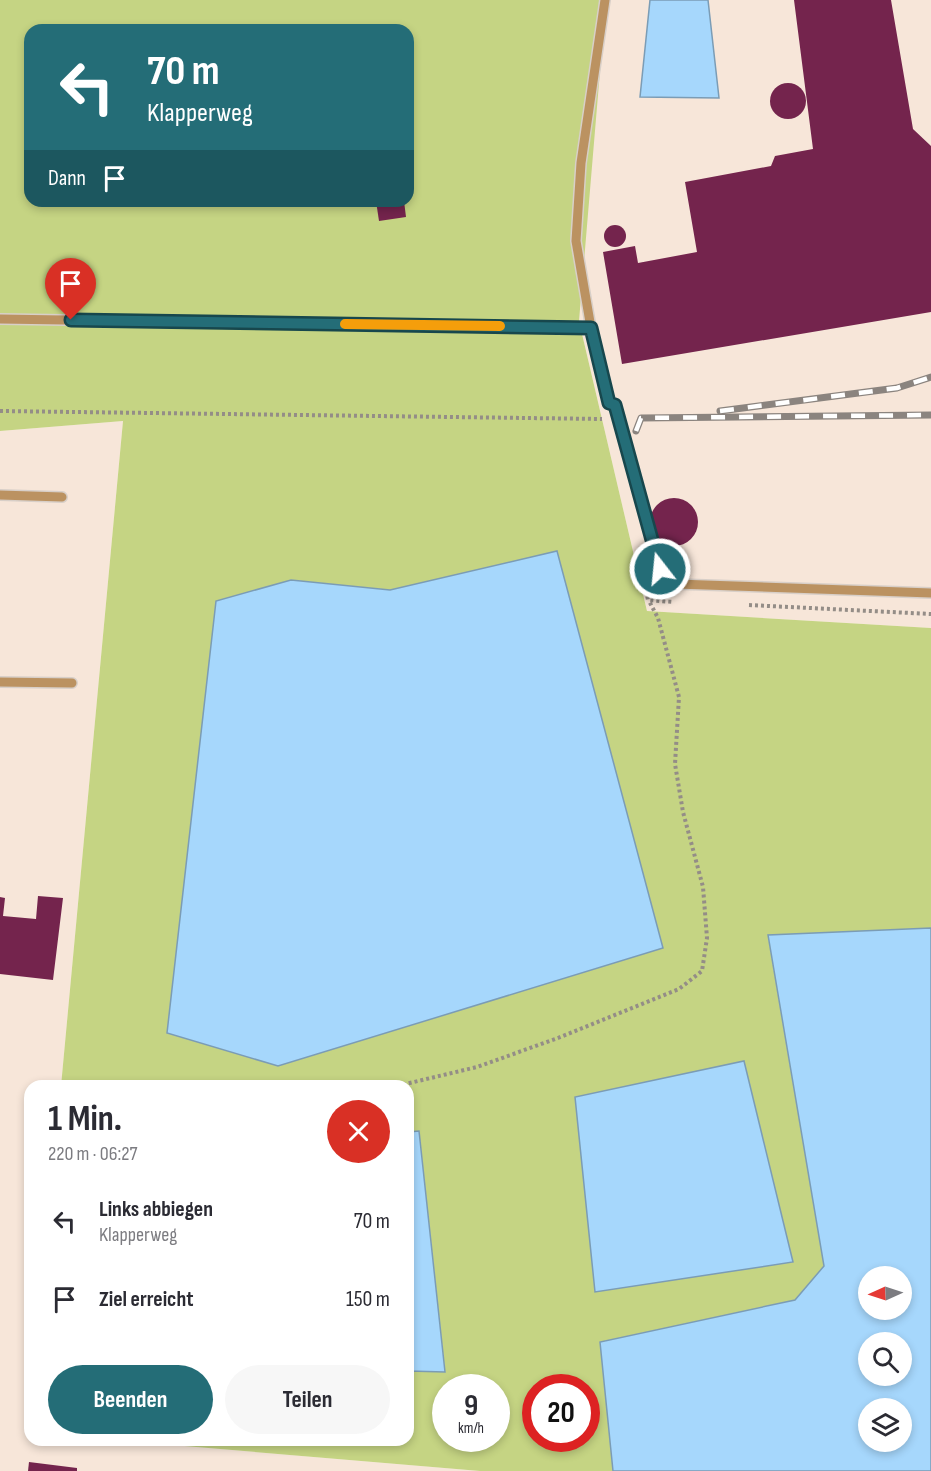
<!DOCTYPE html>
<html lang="de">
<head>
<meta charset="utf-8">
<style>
	body { margin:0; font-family:"Sofia Sans Condensed",sans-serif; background:#f7f7f7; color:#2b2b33; height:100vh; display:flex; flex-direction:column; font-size:22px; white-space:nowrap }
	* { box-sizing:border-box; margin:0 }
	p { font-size:20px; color:#7c7c81 }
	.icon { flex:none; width:33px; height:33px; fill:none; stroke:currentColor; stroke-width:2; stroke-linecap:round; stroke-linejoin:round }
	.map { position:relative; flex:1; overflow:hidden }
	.details { position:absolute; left:24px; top:1080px; width:390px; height:366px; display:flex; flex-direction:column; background:#fff; border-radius:18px; box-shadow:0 3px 9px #0003 }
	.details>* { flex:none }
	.top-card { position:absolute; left:24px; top:24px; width:390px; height:183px; border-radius:18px; box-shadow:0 3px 9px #0003; background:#246d77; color:#fff; overflow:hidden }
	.needle { width:39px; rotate:267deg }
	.tools { position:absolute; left:858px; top:1266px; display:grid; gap:12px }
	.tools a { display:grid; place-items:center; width:54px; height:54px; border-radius:50%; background:#fff; box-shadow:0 3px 9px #0003; font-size:30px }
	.speed { position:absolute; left:432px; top:1374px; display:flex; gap:12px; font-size:30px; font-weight:700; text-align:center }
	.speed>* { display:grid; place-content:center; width:78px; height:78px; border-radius:50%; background:#fff; box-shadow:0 3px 9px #0003; line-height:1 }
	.speed small { font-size:15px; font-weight:400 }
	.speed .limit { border:9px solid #d22; background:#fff; color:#111 }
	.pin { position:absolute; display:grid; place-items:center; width:51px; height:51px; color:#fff; margin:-62px -26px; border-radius:50% 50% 50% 0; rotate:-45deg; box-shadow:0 0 6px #0007 }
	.pin .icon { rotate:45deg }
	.me { position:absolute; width:66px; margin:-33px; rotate:344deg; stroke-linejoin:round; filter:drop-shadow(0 0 4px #0008) }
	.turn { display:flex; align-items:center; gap:21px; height:126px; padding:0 24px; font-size:27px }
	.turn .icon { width:78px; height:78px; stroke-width:2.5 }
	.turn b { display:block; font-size:42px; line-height:51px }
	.then { display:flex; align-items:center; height:57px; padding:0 24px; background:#0003; gap:12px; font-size:22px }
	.round { display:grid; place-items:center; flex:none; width:63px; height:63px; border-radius:32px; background:#f7f7f7 }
	.headline { display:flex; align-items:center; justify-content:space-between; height:102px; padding:0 24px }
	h1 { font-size:36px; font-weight:700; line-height:45px }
	.action { display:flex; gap:12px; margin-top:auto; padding:12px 24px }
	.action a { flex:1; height:69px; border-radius:36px; background:#246d77; color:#fff; font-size:24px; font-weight:700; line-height:69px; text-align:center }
	.action a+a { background:#f7f7f7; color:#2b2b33 }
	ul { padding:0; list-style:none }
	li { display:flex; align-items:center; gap:18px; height:78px; padding:0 24px }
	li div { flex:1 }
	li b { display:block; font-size:22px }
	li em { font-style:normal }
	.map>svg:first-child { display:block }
	.built { fill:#f7e6d9 }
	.green { fill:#c5d483; fill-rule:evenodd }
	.water { fill:#a6d7fc; stroke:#7b9cb5; stroke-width:1.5; fill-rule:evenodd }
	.building { fill:#74244d }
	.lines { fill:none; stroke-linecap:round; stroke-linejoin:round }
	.service-casing { stroke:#d8cfc8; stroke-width:12 }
	.path { stroke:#948d87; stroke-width:4; stroke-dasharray:3 3; stroke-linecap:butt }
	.service { stroke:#bb9261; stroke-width:9 }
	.rail-casing { stroke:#8b847f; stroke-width:7 }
	.rail { stroke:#fff; stroke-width:4.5; stroke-dasharray:14; stroke-linecap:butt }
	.route-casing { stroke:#17474d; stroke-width:15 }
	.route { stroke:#246d77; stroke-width:10 }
	.slow { stroke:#f59e0b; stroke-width:10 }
</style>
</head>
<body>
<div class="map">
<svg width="931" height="1471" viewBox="0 0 931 1471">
	<rect width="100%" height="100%" fill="#fdf3eb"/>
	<g class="built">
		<path d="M581 0H931V628L647 611 579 321Z"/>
		<path d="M123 421 61 1086H30V1440H113L480 1471H0V431Z"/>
	</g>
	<path class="green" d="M0 0H606L579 321 647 611 931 628V928L768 936 824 1266 795 1300 600 1342 613 1471H480L113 1440H408V1371H445L419 1131 408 1132V1086H61L123 421 0 431ZM30 30H408V201H30ZM557 552 167 1033 291 580 390 590ZM446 1388H496V1438H446ZM536 1388H586V1438H536Z"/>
	<g class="water">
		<path d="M650 0H708L719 98 640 97Z"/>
		<path d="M557 551 663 948 278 1066 167 1033 216 601 291 580 390 590Z"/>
		<path d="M931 928V1471H613L600 1342 795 1300 824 1266 768 935ZM902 1276V1310H868V1276ZM902 1342V1376H868V1342ZM902 1408V1442H868V1408Z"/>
		<path d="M744 1061 793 1262 595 1292 575 1097Z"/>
		<path d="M419 1131 445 1372 408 1371V1132Z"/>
	</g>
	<g class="building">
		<path d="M794 0H891L913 129 931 146V312L622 364 603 252 635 246 638 263 697 252 685 182 771 166 775 156 813 149Z"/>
		<circle cx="788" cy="101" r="18"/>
		<path d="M376 201H404L406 217 379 221Z"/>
		<circle cx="615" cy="236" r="11"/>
		<circle cx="674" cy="522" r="24"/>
		<path d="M38 896 63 898 53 980 0 974V897L5 898 3 916 36 919Z"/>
		<path d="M29 1462 77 1468V1471H28Z"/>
	</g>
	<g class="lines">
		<defs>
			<g id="service">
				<path d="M605 0 581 163 576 241 591 328 609 403 615 405 660 569 676 584 931 593"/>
				<path d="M0 319 591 328"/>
				<path d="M0 495 62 497"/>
				<path d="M0 682 72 683"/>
			</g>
		</defs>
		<use href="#service" class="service-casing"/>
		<g class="path">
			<path d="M0 411 602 419"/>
			<path d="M642 573 648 600 673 602"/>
			<path d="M749 605 931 614"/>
			<path d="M397 1086 477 1067 558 1038 679 989 702 971 707 938 703 887 683 812 675 764 679 697 658 618 649 601"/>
		</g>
		<use href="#service" class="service"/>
		<defs>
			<g id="rail">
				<path d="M720 411 897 388 931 377"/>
				<path d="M636 431 641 418 931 415"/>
			</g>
		</defs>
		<use href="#rail" class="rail-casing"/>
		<use href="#rail" class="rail"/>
	</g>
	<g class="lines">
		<defs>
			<path id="route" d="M71 320 591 328 609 403 615 405 660 569"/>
		</defs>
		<use href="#route" class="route-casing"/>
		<use href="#route" class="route"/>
		<path class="slow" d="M345 324 500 326"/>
	</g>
</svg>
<div class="tools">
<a><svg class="needle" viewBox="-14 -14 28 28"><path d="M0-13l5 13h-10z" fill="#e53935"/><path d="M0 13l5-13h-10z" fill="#7c7c81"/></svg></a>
<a><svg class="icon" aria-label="search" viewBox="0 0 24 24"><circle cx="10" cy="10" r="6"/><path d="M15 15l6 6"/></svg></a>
<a><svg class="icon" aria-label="layers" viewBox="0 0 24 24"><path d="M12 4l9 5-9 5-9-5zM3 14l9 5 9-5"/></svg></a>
</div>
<div class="speed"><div>9<small>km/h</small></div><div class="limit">20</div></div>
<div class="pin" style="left:71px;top:320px;background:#d93025"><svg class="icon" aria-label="arrive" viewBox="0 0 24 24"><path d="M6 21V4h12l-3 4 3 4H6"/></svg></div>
<svg class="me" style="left:660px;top:569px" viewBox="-20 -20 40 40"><circle r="17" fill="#246d77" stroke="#fff" stroke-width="3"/><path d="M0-11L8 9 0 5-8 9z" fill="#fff"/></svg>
<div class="top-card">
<div class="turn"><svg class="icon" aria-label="left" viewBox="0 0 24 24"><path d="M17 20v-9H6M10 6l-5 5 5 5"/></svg><div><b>70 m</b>Klapperweg</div></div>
<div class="then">Dann<svg class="icon" aria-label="arrive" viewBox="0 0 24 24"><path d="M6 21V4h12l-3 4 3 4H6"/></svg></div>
</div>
<section class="details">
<div class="headline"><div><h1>1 Min.</h1><p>220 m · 06:27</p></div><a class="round" style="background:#d93025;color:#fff"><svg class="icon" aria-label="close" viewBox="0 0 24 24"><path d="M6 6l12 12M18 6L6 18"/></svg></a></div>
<ul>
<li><svg class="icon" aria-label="left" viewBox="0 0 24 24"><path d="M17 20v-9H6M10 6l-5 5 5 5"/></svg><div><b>Links abbiegen</b><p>Klapperweg</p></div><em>70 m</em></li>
<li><svg class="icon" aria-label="arrive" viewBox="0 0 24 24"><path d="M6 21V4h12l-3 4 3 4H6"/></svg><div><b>Ziel erreicht</b></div><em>150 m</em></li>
</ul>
<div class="action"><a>Beenden</a><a>Teilen</a></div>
</section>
</div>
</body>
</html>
